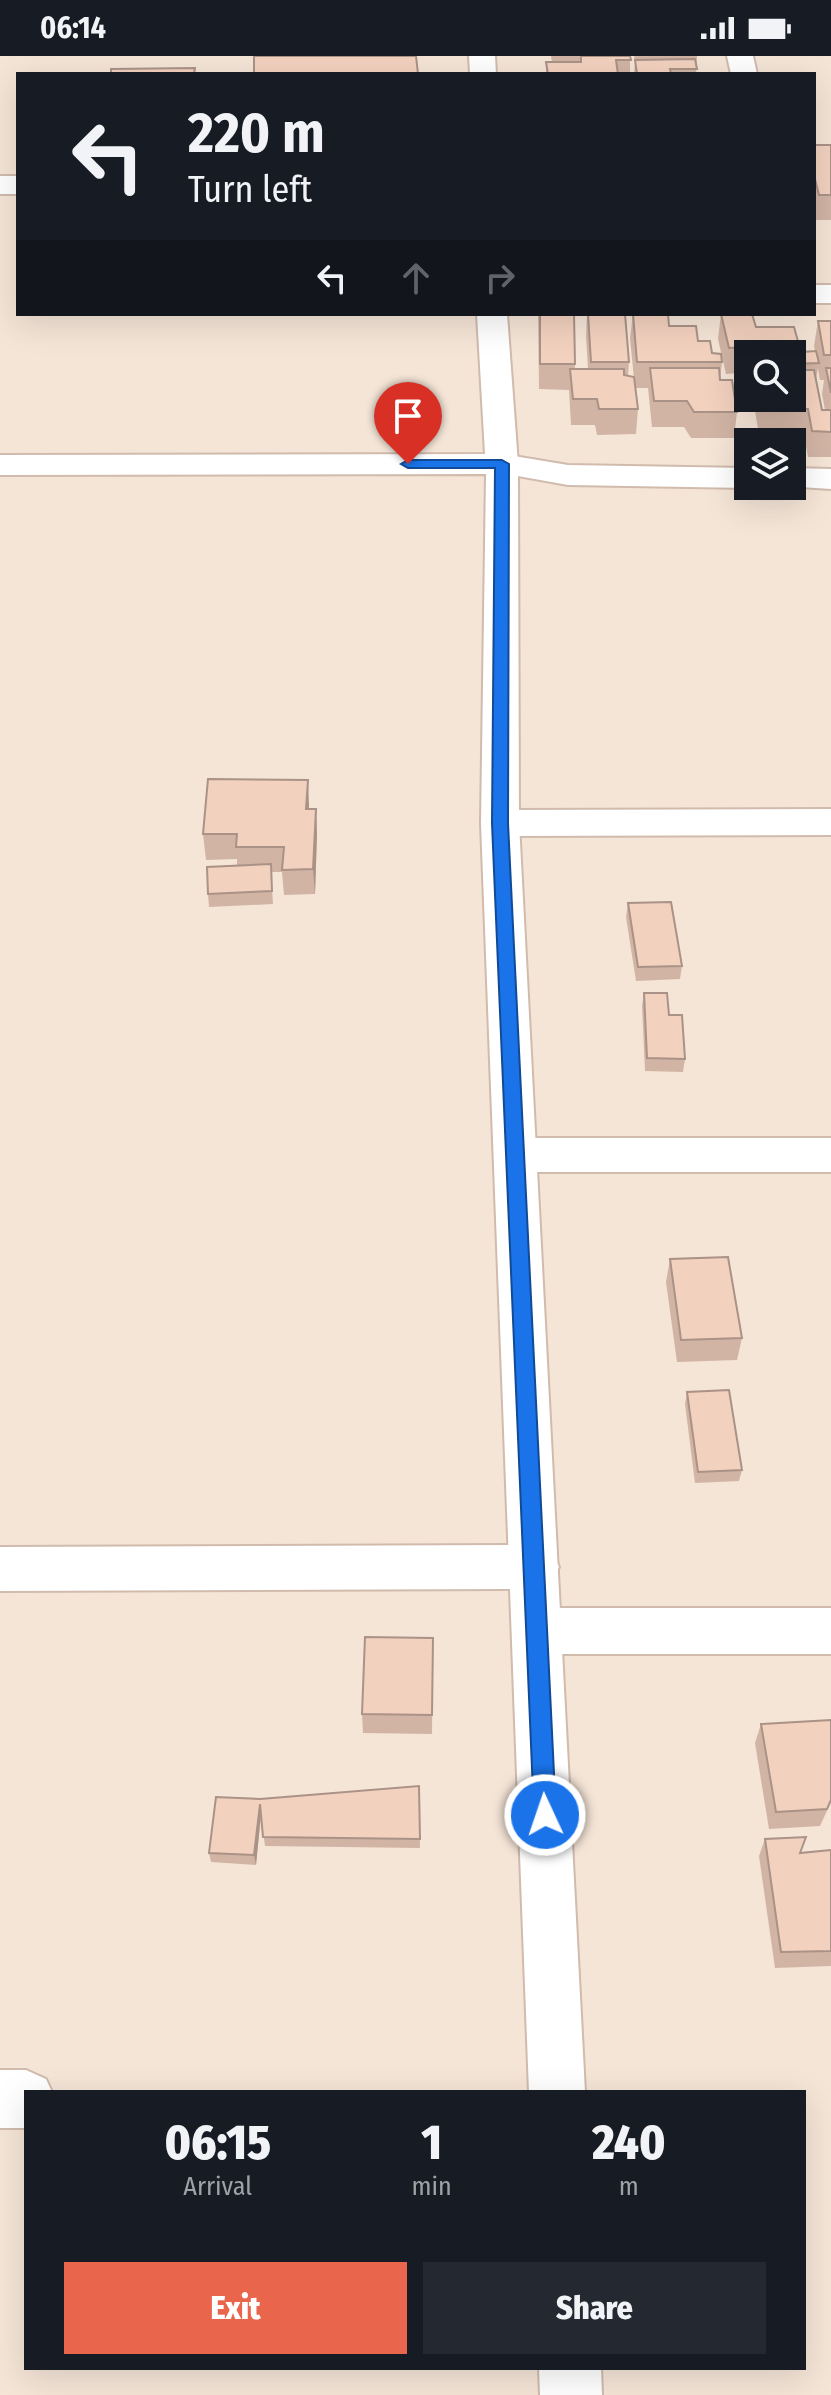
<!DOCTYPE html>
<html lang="en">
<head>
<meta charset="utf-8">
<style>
	body { margin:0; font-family:"Fira Sans Condensed",sans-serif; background:#242831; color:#f1f3f6; height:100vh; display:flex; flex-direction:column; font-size:30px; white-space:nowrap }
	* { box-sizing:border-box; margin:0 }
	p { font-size:26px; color:#9ea1a6 }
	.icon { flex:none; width:44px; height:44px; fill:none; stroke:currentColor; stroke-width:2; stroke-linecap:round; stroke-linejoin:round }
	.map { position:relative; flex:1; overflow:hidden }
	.drawer { position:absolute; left:24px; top:2034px; width:782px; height:280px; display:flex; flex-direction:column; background:#171b24; border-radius:0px; box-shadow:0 8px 32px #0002 }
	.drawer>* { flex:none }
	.banner { position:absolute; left:16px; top:16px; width:800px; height:244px; border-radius:0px; box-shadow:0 8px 32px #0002; background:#171b24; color:#f1f3f6; overflow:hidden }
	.fabs { position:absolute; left:734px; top:284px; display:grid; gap:16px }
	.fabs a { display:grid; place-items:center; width:72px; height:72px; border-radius:0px; background:#171b24; box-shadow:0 8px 32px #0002; font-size:40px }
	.pin { position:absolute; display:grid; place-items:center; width:68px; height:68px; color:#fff; margin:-82px -34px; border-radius:50% 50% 50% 0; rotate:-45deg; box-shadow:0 0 8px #0007 }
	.pin .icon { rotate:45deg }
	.me { position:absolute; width:88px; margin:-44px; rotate:357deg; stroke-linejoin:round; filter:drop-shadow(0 0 6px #0008) }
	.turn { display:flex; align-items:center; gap:28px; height:168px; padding:0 40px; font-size:36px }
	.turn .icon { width:104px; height:104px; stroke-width:2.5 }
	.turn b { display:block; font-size:56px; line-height:68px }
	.lanes { display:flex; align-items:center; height:76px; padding:0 40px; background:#0003; justify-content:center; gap:40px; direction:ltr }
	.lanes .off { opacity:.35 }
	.eta { display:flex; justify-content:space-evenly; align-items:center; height:136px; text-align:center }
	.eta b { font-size:48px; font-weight:800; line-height:56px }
	.primary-button { display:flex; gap:16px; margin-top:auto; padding:16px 40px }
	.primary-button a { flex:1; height:92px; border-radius:0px; background:#e9664c; color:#fff; font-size:32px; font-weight:800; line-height:92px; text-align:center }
	.primary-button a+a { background:#242831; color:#f1f3f6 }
	.status { display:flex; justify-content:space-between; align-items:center; height:56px; padding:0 40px; background:#171b24; direction:ltr }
	.status svg { height:22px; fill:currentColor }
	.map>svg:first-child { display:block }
	.residential { fill:#f5e5d7; fill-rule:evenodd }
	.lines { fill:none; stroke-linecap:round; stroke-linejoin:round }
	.minor-casing { stroke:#d0bbad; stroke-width:4 }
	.tertiary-casing { stroke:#d0bbad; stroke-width:4 }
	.minor { fill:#fff; fill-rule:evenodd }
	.tertiary { fill:#fff; fill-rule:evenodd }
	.wall { fill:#d1b4a4; fill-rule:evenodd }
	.shaded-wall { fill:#aa9286 }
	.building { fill:#f3d1bf; stroke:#aa9286; stroke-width:2 }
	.route { fill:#1a73e8; stroke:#114b97; stroke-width:2 }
</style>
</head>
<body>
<div class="status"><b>06:14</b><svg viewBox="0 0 49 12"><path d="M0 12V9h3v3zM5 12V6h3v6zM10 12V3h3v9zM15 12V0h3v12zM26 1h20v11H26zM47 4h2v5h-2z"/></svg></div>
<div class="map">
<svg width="831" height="2339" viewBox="0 0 831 2339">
	<rect width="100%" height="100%" fill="#fdf4e9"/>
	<path class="residential" d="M0 0H831V2339H0ZM18 18H814V258H18ZM748 298H792V342H748ZM748 386H792V430H748ZM26 2036H804V2312H26Z"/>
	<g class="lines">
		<defs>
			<g id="minor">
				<path d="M727 0H753L757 18H731Z"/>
				<rect x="0" y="120" width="18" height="18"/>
				<rect x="814" y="229" width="17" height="18"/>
				<path d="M502 398 568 409 748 412V430H756L748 432 568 429 490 415 486 408 490 401Z"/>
				<path d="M792 412 831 413V433L784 430H792Z"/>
				<path d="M831 753V779L500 780 487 776 481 767 487 758 500 754Z"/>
				<path d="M515 1082H831V1116H515L500 1111 494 1099 500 1087Z"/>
				<path d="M534 1489 551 1495 559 1511 551 1527 534 1533 0 1535V1491Z"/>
				<path d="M537 1552H831V1598H537L519 1591 512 1575 519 1559Z"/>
				<path d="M0 2014H26L46 2023 52 2036H26V2072H0Z"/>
			</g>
			<g id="tertiary">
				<path d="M469 0H495L496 18H470Z"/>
				<path d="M477 258H507L518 408 519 767 585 2036H529L481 767 486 418 0 419V399L485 398Z"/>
				<path d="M539 2312H601L602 2339H540Z"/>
			</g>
		</defs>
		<use href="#minor" class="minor-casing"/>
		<use href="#tertiary" class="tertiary-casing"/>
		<use href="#minor" class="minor"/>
		<use href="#tertiary" class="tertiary"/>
	</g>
	<g class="wall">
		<path d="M551 0H630V18H546V6H552Z"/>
		<path d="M634 0H697L696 18H634L635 7Z"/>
		<path d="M814 89H831V164H815L814 161Z"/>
		<path d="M538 258H574L575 313H588L586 280 587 258 629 306 628 320 634 323 630 282 633 258 669 270 698 285 722 306 720 324 737 356 734 382H691L684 371H652L648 332H635L638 353 636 378 597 379 595 369H571L569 334 539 333Z"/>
		<path d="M721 258 756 271 801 296 815 295 814 290 818 265H831V401H808L804 379H759L753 342H792V298H748V328H741L739 317 726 318 718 283ZM818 312 820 324H824L822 338 825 354H822L816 323Z"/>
		<path d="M309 753H316L317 778 315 838 284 839 282 816H271L273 848 209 851 208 838 237 809V803L206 804 203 778Z"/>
		<path d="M628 847 682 910 680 923 636 925 626 861Z"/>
		<path d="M644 937 669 959 685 1003 683 1016 645 1015 642 950Z"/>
		<path d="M670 1203 742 1282 737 1304 677 1306 666 1226Z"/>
		<path d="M687 1336 742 1414 739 1425 695 1427 685 1348Z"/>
		<path d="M433 1582 432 1678 363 1677 362 1658Z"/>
		<path d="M831 1664V1746L820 1770 769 1773 755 1687 761 1668Z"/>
		<path d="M419 1730 420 1792 265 1790 261 1760 256 1809 211 1806 209 1797 260 1743Z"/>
		<path d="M765 1783 800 1797 831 1794V1910L775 1912 759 1800Z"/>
	</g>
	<g class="shaded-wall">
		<path d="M308 724 309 749 308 778 306 753Z"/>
		<path d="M316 753 317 778 315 838 313 813Z"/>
		<path d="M260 1748 261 1757 256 1809 254 1799Z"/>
	</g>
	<g class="building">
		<path d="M254 0H416L418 18H254Z"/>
		<path d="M581 0H630L631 4H616L618 18H548L546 6H581Z"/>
		<path d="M695 3 697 13H670L671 18H637L635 4Z"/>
		<path d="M195 12 194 18H111V13Z"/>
		<path d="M814 89H831V139H819L814 119Z"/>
		<path d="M540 258H574L575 308H540Z"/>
		<path d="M588 258H625L629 306H591Z"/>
		<path d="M633 258H668L669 270H696L698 285H710L712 297 721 298 722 306H637Z"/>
		<path d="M721 258H752L756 271H794L801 296 816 295 819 307 792 308V298H748V303H745L742 291 729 292Z"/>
		<path d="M818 265H831V299H824Z"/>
		<path d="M650 312H719L720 324H732L737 356H694L687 345H654Z"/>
		<path d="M826 312H831V337Z"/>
		<path d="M570 313H624V319L634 321 638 353H599L597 343H573Z"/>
		<path d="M792 314H814L822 354H831V376L812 375 808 353H763L761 342H792Z"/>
		<path d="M208 723 308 724 306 753H316L313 813 282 814 284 791H236L237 778H203Z"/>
		<path d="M271 808 272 835 208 838 207 811Z"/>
		<path d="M671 846 682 910 638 911 628 847Z"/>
		<path d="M644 937H667L669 959H682L685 1003 647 1002Z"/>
		<path d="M728 1201 742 1282 681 1284 670 1203Z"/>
		<path d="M729 1334 742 1414 698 1416 687 1336Z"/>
		<path d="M365 1581 433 1582 432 1659 362 1658Z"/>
		<path d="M831 1664V1744L827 1753 776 1756 761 1668Z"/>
		<path d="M419 1730 420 1783 263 1781 260 1748 254 1799 209 1797 216 1741 260 1743Z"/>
		<path d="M806 1781 800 1797 831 1794V1895L781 1896 765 1783Z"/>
	</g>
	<path class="route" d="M502 404 509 408 508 767 556 1759 553 1767 545 1770 537 1767 534 1759 492 767 495 412H408L401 408 408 404Z"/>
</svg>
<div class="fabs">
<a><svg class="icon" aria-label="search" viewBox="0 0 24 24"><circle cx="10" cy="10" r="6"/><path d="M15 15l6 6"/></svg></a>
<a><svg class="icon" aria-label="layers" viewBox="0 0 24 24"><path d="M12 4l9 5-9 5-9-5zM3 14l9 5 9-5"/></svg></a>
</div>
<div class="pin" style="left:408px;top:408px;background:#d93025"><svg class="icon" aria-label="arrive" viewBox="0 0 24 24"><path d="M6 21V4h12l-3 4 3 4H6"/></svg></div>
<svg class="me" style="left:545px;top:1759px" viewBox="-20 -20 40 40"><circle r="17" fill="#1a73e8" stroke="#fff" stroke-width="3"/><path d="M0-11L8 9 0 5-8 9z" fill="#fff"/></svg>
<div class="banner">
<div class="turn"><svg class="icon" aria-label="left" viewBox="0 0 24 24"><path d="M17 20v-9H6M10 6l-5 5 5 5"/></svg><div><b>220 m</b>Turn left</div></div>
<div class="lanes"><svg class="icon" aria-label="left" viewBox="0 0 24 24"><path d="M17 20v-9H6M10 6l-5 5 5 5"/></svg><svg class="icon off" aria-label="ahead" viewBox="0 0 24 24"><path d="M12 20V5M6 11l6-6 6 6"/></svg><svg class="icon off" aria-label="right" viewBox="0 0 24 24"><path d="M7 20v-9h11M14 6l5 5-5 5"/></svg></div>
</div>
<section class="drawer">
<div class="eta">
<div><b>06:15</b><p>Arrival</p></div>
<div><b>1</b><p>min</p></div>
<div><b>240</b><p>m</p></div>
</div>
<div class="primary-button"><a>Exit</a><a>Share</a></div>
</section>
</div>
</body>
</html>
